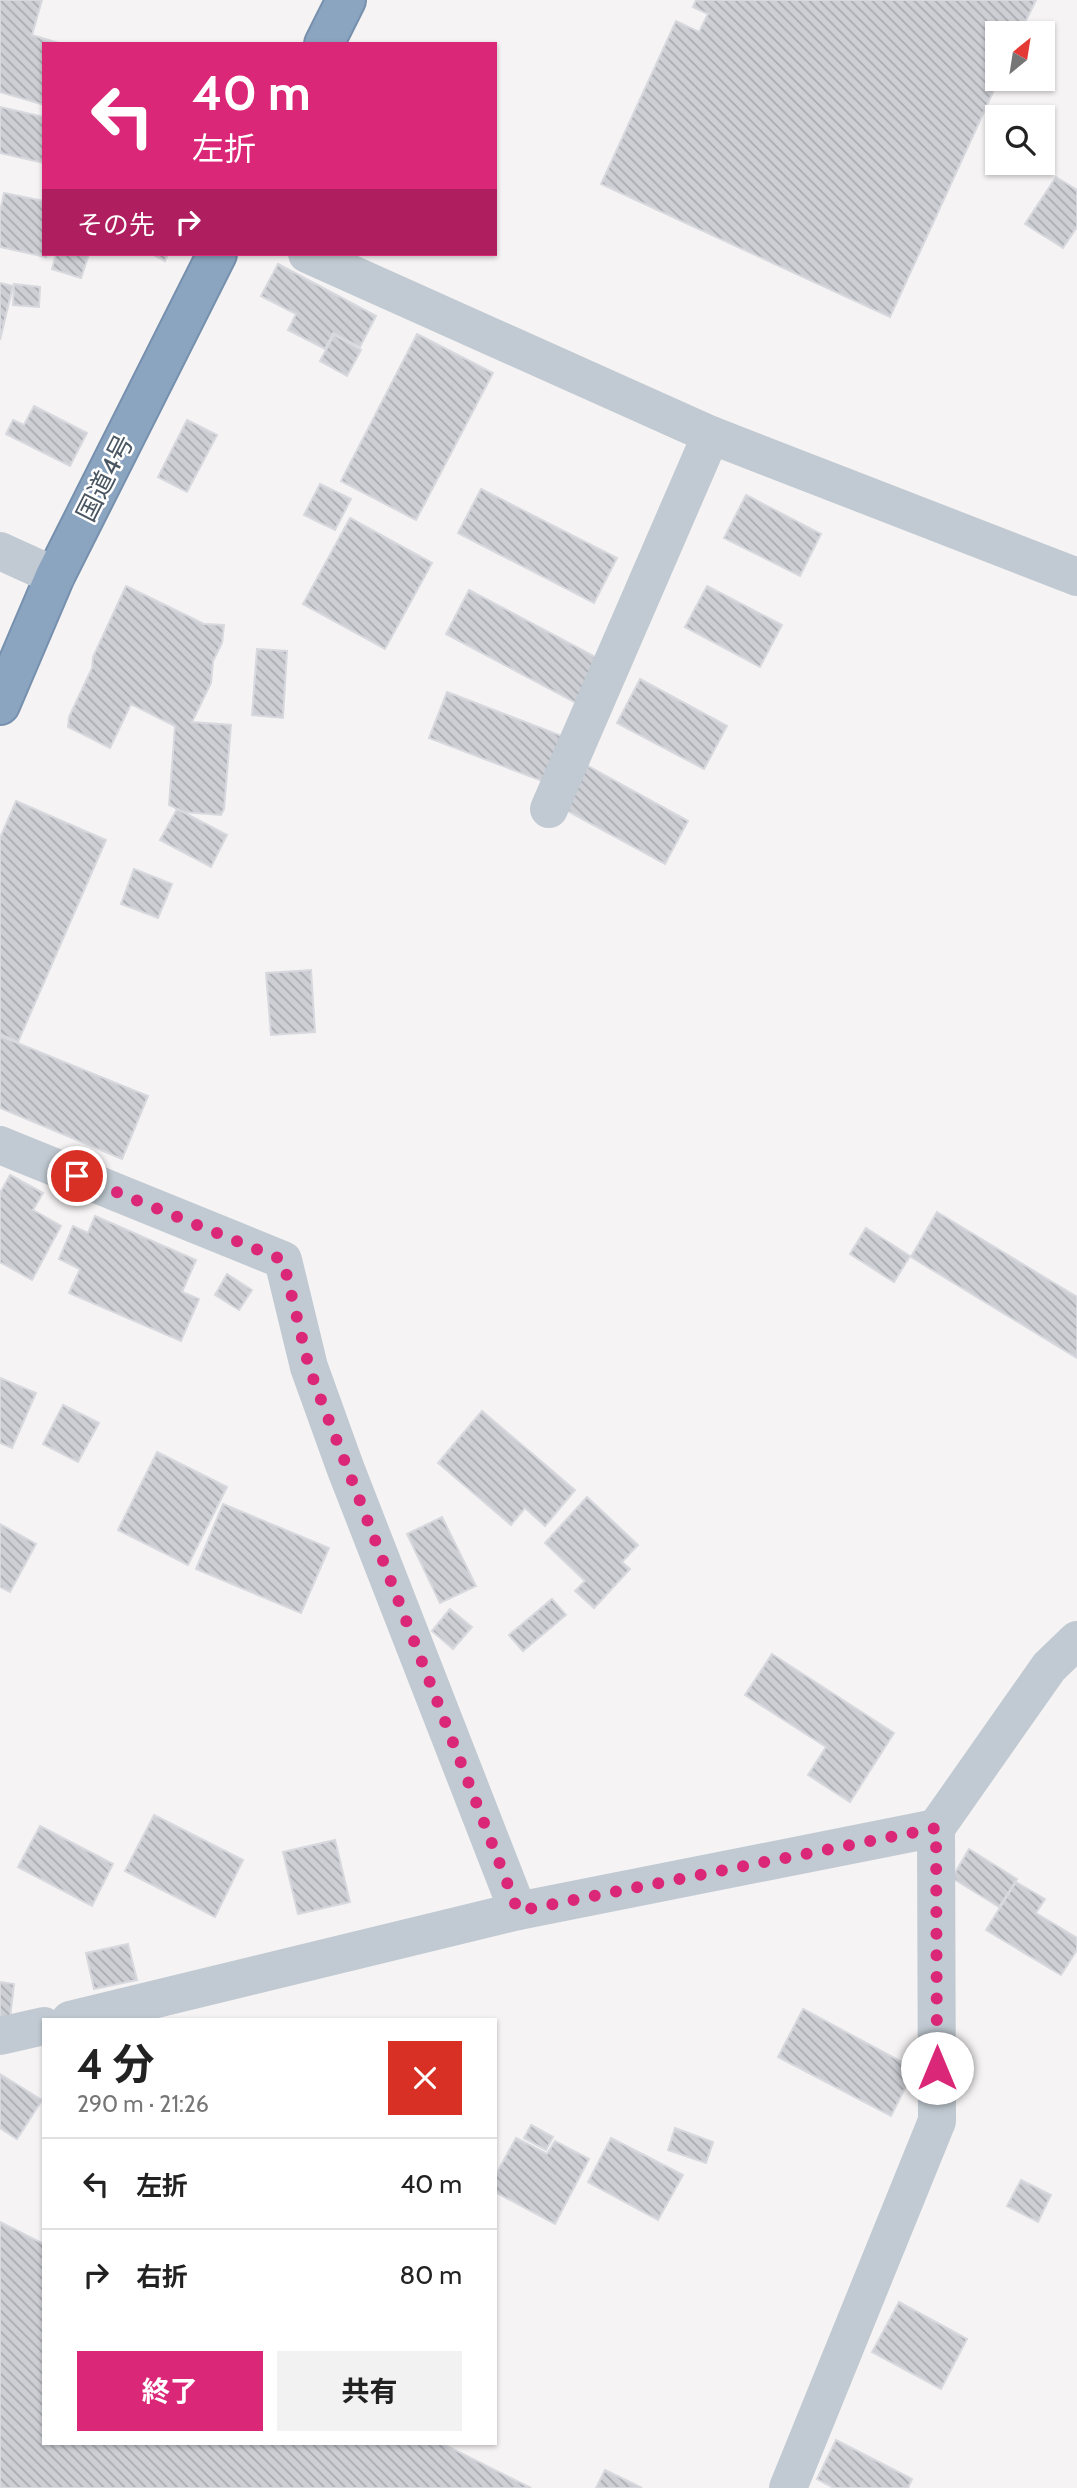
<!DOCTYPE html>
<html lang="ja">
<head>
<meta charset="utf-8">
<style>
	body { margin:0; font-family:Cabin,"Noto Sans JP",sans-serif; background:#f2f2f2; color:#222; height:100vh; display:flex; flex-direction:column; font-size:26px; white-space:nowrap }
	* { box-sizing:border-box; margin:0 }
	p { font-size:23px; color:#767676 }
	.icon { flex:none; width:38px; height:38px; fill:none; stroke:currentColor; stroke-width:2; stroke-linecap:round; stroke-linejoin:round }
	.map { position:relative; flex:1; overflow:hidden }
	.details { position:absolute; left:42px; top:2018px; width:455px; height:427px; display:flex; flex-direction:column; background:#fff; border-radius:0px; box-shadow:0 2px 5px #0004 }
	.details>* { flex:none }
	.hud { position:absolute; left:42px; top:42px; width:455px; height:214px; border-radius:0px; box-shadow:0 2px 5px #0004; background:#db2777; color:#fff; overflow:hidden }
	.needle { width:46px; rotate:30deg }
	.buttons { position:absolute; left:985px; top:21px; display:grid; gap:14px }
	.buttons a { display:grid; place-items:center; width:70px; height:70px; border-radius:0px; background:#fff; box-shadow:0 2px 5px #0004; font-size:35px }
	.pin { position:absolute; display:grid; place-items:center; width:60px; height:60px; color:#fff; margin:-30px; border:4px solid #fff; border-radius:50%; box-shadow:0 2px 7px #0007 }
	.me { position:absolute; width:77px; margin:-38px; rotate:0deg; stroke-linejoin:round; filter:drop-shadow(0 0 5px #0008) }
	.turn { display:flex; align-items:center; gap:24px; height:147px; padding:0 35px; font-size:32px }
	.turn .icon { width:91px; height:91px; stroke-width:2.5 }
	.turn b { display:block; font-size:49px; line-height:60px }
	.then { display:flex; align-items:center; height:66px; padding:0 35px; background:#0003; gap:14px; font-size:26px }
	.round { display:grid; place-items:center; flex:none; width:74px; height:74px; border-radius:0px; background:#f2f2f2 }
	.summary { display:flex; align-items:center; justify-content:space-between; height:119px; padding:0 35px }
	h1 { font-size:42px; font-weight:700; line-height:52px }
	.primary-button { display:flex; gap:14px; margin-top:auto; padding:14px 35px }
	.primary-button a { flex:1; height:80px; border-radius:0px; background:#db2777; color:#fff; font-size:28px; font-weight:700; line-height:80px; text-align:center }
	.primary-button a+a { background:#f2f2f2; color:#222 }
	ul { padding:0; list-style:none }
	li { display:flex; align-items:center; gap:21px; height:91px; padding:0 35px; border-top:2px solid #e0e0e0 }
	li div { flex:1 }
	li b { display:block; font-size:26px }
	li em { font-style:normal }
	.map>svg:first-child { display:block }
	.building { fill:url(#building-back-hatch); stroke:#d7d9de; stroke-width:2 }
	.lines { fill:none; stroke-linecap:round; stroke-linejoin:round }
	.highway-casing { stroke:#7690ad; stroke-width:42 }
	.minor { stroke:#c1cad2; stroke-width:38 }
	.highway { stroke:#8ba5c1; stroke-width:38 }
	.route { stroke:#db2777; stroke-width:12; stroke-dasharray:0 21.6 }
	.labels { text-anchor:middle; stroke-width:5; stroke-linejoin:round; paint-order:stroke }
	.street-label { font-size:26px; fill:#4a5661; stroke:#fff }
</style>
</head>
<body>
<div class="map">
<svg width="1077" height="2488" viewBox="0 0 1077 2488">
	<defs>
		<pattern id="building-back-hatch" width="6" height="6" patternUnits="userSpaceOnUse" patternTransform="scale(1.75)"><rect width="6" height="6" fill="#cdcfd5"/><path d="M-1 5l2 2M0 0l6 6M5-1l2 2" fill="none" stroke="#a8abb0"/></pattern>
	</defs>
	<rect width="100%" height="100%" fill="#f5f3f3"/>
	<g class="building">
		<path d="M0 0H42L32 35 62 44H44V105L0 92Z"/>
		<path d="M696 0H1036L1020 33H998V79H999L890 317 601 184 676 21 699 32 708 14 693 7Z"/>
		<path d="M0 107 44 117V163L0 153Z"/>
		<path d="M1056 177 1077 190V227L1063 248 1025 224Z"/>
		<path d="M4 193 44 201V254H47L46 257 0 247V212Z"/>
		<path d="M56 254H89L81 278 52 269Z"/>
		<path d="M152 254H168L165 261Z"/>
		<path d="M278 264 376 316 360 347 333 333 325 349 288 330 296 314 261 296Z"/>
		<path d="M0 283 13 286 0 340Z"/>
		<path d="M14 284 40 287 39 307 13 305Z"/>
		<path d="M417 334 493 373 416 520 341 481Z"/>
		<path d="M334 335 361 350 347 376 320 361Z"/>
		<path d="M34 406 87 433 70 466 6 434 13 420 24 425Z"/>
		<path d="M187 420 217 435 187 492 158 477Z"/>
		<path d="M320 484 351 499 335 530 304 515Z"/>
		<path d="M481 489 617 558 594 603 458 533Z"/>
		<path d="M746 495 821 534 800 576 724 538Z"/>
		<path d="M350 518 432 563 385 649 303 604Z"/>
		<path d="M126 586 204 624 224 625 222 643 213 661 211 683 192 722 231 725 224 809 221 815 184 812 169 805 175 726 131 704 110 748 68 727 69 717 92 668 93 657Z"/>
		<path d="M707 586 782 625 760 667 685 627Z"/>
		<path d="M469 590 601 660 578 704 446 634Z"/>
		<path d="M257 649 287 651 283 718 252 715Z"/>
		<path d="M640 679 727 726 704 769 617 723Z"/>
		<path d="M447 692 567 738 550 784 429 738Z"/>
		<path d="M577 760 688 821 665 864 553 803Z"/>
		<path d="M16 801 106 840 18 1042 0 1034V838Z"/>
		<path d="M177 809 227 835 211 867 160 840Z"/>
		<path d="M134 869 172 884 158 918 121 904Z"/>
		<path d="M311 970 315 1032 271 1035 266 973Z"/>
		<path d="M0 1036 148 1096 122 1159 0 1108Z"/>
		<path d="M10 1175 43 1193 33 1210 61 1226 32 1280 0 1262V1193Z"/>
		<path d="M937 1212 1077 1297V1358L911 1257Z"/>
		<path d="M95 1216 196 1260 182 1292 199 1299 181 1341 69 1293 80 1269 59 1259 73 1226 88 1233Z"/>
		<path d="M866 1228 910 1256 894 1282 850 1254Z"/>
		<path d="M227 1274 252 1290 239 1310 215 1295Z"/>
		<path d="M0 1378 36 1393 12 1448 0 1443Z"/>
		<path d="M63 1405 99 1423 78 1462 43 1444Z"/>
		<path d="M482 1411 575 1490 545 1526 525 1508 511 1525 438 1463Z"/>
		<path d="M157 1452 227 1487 188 1565 118 1530Z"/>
		<path d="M587 1497 638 1545 622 1562 630 1569 594 1608 575 1591 585 1581 545 1543Z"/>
		<path d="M223 1504 329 1548 301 1613 196 1569Z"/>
		<path d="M442 1517 476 1586 440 1603 407 1534Z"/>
		<path d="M0 1524 36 1544 10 1592 0 1587Z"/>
		<path d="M552 1599 566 1615 523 1651 509 1635Z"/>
		<path d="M450 1609 472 1627 453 1649 432 1631Z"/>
		<path d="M772 1654 894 1733 850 1802 808 1775 826 1747 745 1695Z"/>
		<path d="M154 1815 243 1860 215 1917 125 1871Z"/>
		<path d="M40 1826 113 1864 92 1906 18 1867Z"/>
		<path d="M335 1840 350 1902 298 1914 283 1852Z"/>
		<path d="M969 1849 1017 1879 999 1907 952 1878Z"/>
		<path d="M1016 1882 1045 1899 1036 1913 1077 1938V1950L1061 1975 986 1930Z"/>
		<path d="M128 1944 137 1980 94 1989 86 1953Z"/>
		<path d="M0 1982 14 1984 9 2027 0 2026Z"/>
		<path d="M803 2009 915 2069 891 2116 778 2057Z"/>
		<path d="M0 2074 42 2100 17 2139 0 2128Z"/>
		<path d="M531 2125 553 2137 546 2150 524 2138Z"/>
		<path d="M675 2128 713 2142 706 2163 668 2150Z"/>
		<path d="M516 2138 547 2154 555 2141 589 2159 555 2224 495 2192V2176Z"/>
		<path d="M611 2138 683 2175 658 2220 588 2182Z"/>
		<path d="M1021 2180 1051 2195 1038 2222 1007 2206Z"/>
		<path d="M0 2222 44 2244V2443H441L531 2488H0Z"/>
		<path d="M899 2302 967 2339 941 2389 872 2352Z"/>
		<path d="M836 2440 912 2479 908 2488H834L817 2479Z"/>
		<path d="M605 2470 642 2488H596Z"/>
	</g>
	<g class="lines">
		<defs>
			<g id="highway">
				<path d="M324 44 346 0"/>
				<path d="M0 705 55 576 217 254"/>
			</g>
		</defs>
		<use href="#highway" class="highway-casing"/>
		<g class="minor">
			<path d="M307 254 711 435 1077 577"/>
			<path d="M0 551 55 576"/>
			<path d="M549 809 711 435"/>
			<path d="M0 1145 283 1260 309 1367 345 1467 518 1911"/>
			<path d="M70 2020 518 1911 936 1828"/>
			<path d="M0 2036 44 2026"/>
			<path d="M788 2488 937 2121 936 1828 1049 1667 1077 1640"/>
		</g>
		<use href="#highway" class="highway"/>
	</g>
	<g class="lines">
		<path class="route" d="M77 1176 283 1260 309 1367 318 1392 518 1911 936 1828 937 2068"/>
	</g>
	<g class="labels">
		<g class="street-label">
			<text transform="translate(105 478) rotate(-63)" y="9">国道4号</text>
		</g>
	</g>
</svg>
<div class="buttons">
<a><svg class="needle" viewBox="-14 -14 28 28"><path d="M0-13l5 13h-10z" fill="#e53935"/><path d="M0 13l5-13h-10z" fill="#767676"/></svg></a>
<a><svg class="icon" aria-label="search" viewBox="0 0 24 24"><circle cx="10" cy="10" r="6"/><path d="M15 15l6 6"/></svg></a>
</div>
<div class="pin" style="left:77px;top:1176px;background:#d93025"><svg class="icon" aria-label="arrive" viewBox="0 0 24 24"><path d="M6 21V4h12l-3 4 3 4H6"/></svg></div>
<svg class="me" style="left:937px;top:2068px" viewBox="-20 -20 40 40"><circle r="19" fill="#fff"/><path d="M0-13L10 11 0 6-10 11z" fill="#db2777"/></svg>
<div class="hud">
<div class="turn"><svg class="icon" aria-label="left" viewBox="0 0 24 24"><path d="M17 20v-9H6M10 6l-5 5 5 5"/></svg><div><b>40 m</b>左折</div></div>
<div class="then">その先<svg class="icon" aria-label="right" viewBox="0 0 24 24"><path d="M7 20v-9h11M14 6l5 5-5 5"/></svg></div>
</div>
<section class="details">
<div class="summary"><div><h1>4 分</h1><p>290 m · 21:26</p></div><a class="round" style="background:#d93025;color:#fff"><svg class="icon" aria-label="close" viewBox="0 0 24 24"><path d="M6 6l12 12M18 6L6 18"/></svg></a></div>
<ul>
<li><svg class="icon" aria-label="left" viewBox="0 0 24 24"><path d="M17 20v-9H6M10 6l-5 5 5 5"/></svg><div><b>左折</b></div><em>40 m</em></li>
<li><svg class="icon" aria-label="right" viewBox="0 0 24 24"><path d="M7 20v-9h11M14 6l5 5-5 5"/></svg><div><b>右折</b></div><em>80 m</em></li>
</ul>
<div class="primary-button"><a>終了</a><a>共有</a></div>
</section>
</div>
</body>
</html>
